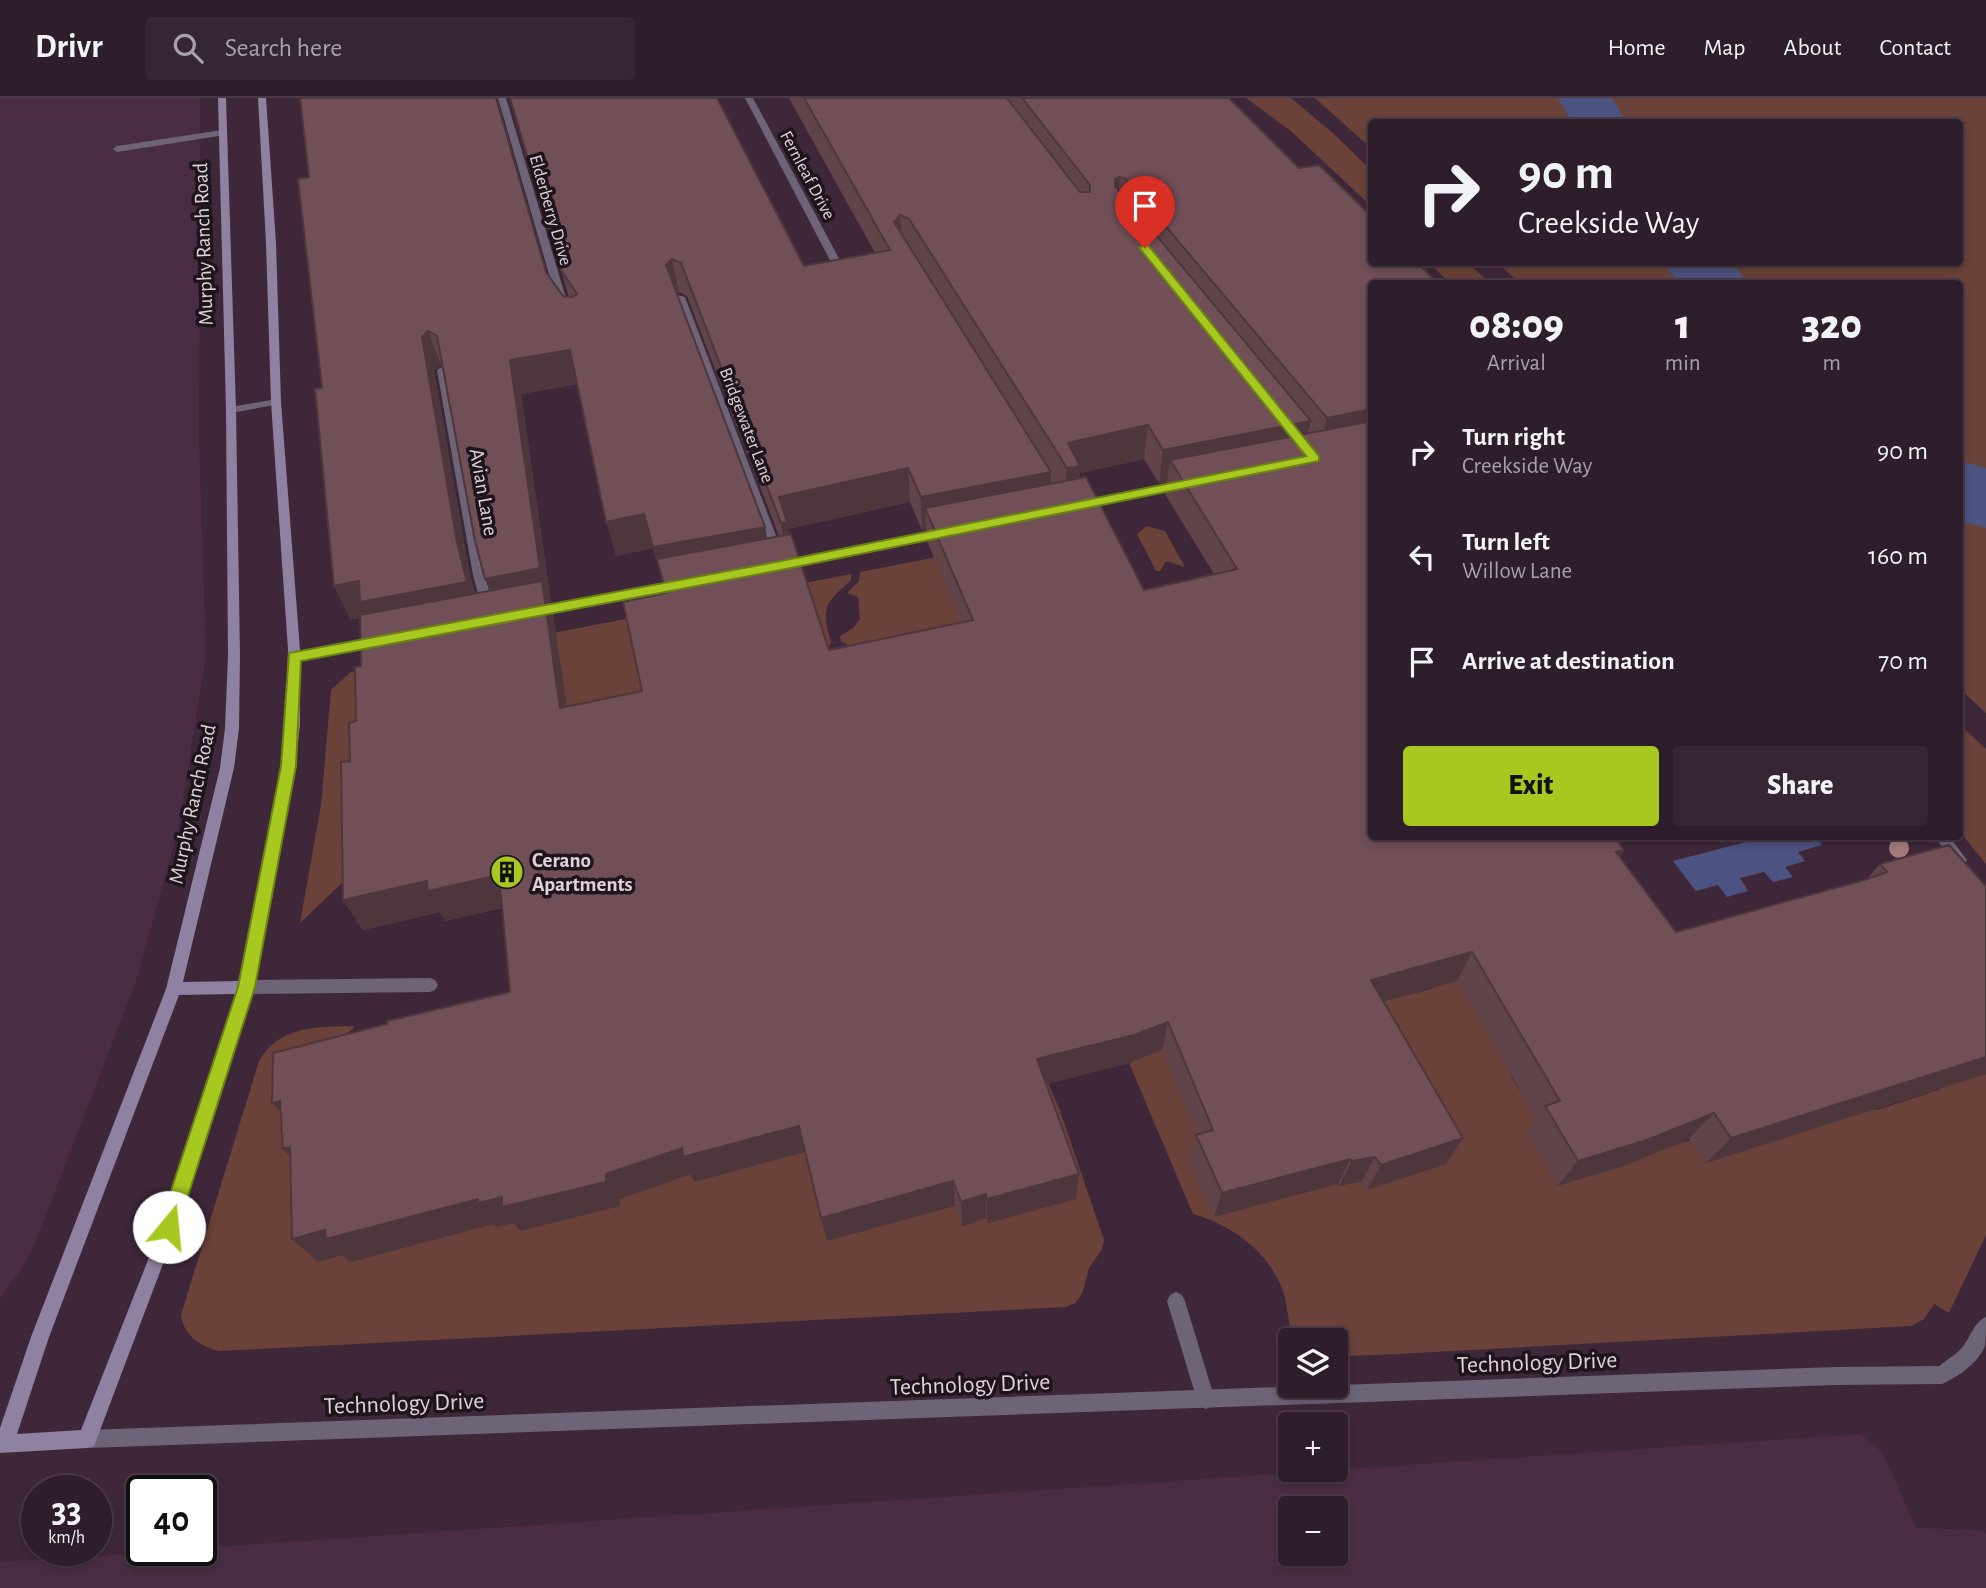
<!DOCTYPE html>
<html lang="en">
<head>
<meta charset="utf-8">
<style>
	body { margin:0; font-family:"Alegreya Sans",sans-serif; background:#362633; color:#f1f3f6; height:100vh; display:flex; flex-direction:column; font-size:26px; white-space:nowrap }
	* { box-sizing:border-box; margin:0 }
	p { font-size:23px; color:#a7a2a9 }
	.icon { flex:none; width:38px; height:38px; fill:none; stroke:currentColor; stroke-width:2; stroke-linecap:round; stroke-linejoin:round }
	.map { position:relative; flex:1; overflow:hidden }
	.details { position:absolute; left:1368px; top:182px; width:595px; height:560px; display:flex; flex-direction:column; background:#2e1d2b; border-radius:7px; box-shadow:0 4px 10px #0003,0 0 0 2px #493b47 }
	.details>* { flex:none }
	.banner { position:absolute; left:1368px; top:21px; width:595px; height:147px; border-radius:7px; box-shadow:0 4px 10px #0003,0 0 0 2px #493b47; background:#2e1d2b; color:#f1f3f6; overflow:hidden }
	.controls { position:absolute; left:1278px; top:1230px; display:grid; gap:14px }
	.controls a { display:grid; place-items:center; width:70px; height:70px; border-radius:7px; background:#2e1d2b; box-shadow:0 4px 10px #0003,0 0 0 2px #493b47; font-size:35px }
	.speed { position:absolute; left:21px; top:1377px; display:flex; gap:14px; font-size:35px; font-weight:700; text-align:center }
	.speed>* { display:grid; place-content:center; width:91px; height:91px; border-radius:50%; background:#2e1d2b; box-shadow:0 4px 10px #0003,0 0 0 2px #493b47; line-height:1 }
	.speed small { font-size:18px; font-weight:400 }
	.speed .limit { border:4px solid #111; border-radius:10px; background:#fff; color:#111 }
	.pin { position:absolute; display:grid; place-items:center; width:60px; height:60px; color:#fff; margin:-72px -30px; border-radius:50% 50% 50% 0; rotate:-45deg; box-shadow:0 0 7px #0007 }
	.pin .icon { rotate:45deg }
	.me { position:absolute; width:77px; margin:-38px; rotate:17deg; stroke-linejoin:round; filter:drop-shadow(0 0 5px #0008) }
	.turn { display:flex; align-items:center; gap:24px; height:147px; padding:0 35px; font-size:32px }
	.turn .icon { width:91px; height:91px; stroke-width:2.5 }
	.turn b { display:block; font-size:49px; line-height:60px }
	.eta { display:flex; justify-content:space-evenly; align-items:center; height:119px; text-align:center }
	.eta b { font-size:42px; font-weight:800; line-height:49px }
	.action { display:flex; gap:14px; margin-top:auto; padding:14px 35px }
	.action a { flex:1; height:80px; border-radius:7px; background:#a7c81f; color:#111; font-size:28px; font-weight:800; line-height:80px; text-align:center }
	.action a+a { background:#362633; color:#f1f3f6 }
	ul { padding:0; list-style:none }
	li { display:flex; align-items:center; gap:21px; height:105px; padding:0 35px }
	li div { flex:1 }
	li b { display:block; font-size:26px }
	li em { font-style:normal }
	header { display:flex; align-items:center; gap:42px; box-sizing:border-box; height:98px; padding:0 35px; background:#2e1d2b; border-bottom:2px solid #493b47 }
	header strong { font-size:33px }
	nav { display:flex; gap:38px; margin-inline-start:auto; font-size:24px }
	.search { width:490px; height:63px; background:#362633; display:flex; align-items:center; gap:18px; box-sizing:border-box; padding:0 24px; border-radius:7px; color:#a7a2a9; font-size:26px }
	.map>svg:first-child { display:block }
	.built { fill:#4a2d44; fill-rule:evenodd }
	.green { fill:#6a4239 }
	.water { fill:#4c5380 }
	.lines { fill:none; stroke-linecap:round; stroke-linejoin:round }
	.river { fill:#4c5380; fill-rule:evenodd }
	.lane { fill:#6d6478; fill-rule:evenodd }
	.street { fill:#6d6478; fill-rule:evenodd }
	.secondary { fill:#8f81a1; fill-rule:evenodd }
	.tree { fill:#a37c7d }
	.wall { fill:#60444a; fill-rule:evenodd }
	.shaded-wall { fill:#4e373c }
	.building { fill:#704f56; stroke:#4e373c; stroke-width:2 }
	.route { fill:#a7c81f; stroke:#6d8214; stroke-width:2 }
	.labels { text-anchor:middle; stroke-width:7; stroke-linejoin:round; paint-order:stroke }
	.far-street-label { font-size:18px; fill:#e0d1dc; stroke:#1e141c }
	.street-label { font-size:21px; fill:#e0d1dc; stroke:#1e141c }
	.poi-label { font-size:21px; font-weight:bold; fill:#e0d1dc; stroke:#1e141c; text-anchor:start }
	.near-street-label { font-size:24px; fill:#e0d1dc; stroke:#1e141c }
</style>
</head>
<body>
<header>
<strong>Drivr</strong>
<div class="search"><svg class="icon" aria-label="search" viewBox="0 0 24 24"><circle cx="10" cy="10" r="6"/><path d="M15 15l6 6"/></svg>Search here</div>
<nav><a>Home</a><a>Map</a><a>About</a><a>Contact</a></nav>
</header>
<div class="map">
<svg width="1986" height="1490" viewBox="0 0 1986 1490">
	<rect width="100%" height="100%" fill="#3e2739"/>
	<g class="built">
		<path d="M0 0H200L199 342 206 556 178 733 135 886 35 1145 25 1165 0 1201Z"/>
		<path d="M1860 1336 1883 1355 1916 1430 1981 1432 1986 1436V1490H0V1464L201 1452V1450ZM1290 1410H1335V1456H1290Z"/>
	</g>
	<g class="green">
		<path d="M1246 0H1291L1335 37 1372 73V109L1292 34Z"/>
		<path d="M1315 0H1986V615L1960 591V186H1521L1497 165 1960 164V24H1372V51Z"/>
		<path d="M1429 165H1468L1490 185H1450Z"/>
		<path d="M1147 428 1165 433 1185 469 1166 463 1160 473H1156L1137 436Z"/>
		<path d="M973 452 974 531 857 552 841 543 840 538 853 530 860 521 858 499 847 495 859 483 860 474Z"/>
		<path d="M851 476V482C825 506 821 508 831 544L828 550 724 501Z"/>
		<path d="M713 504 657 595 343 784 300 825 321 707 331 592 351 574Z"/>
		<path d="M1960 627 1986 651V766L1960 734Z"/>
		<path d="M1456 858 1512 980 1531 1012 1669 1049 1860 990 1877 1012 1941 991 1934 981 1970 970 1977 979 1986 976V1137L1949 1215 1934 1206 1924 1221 1911 1228 1379 1257 1335 1258V1242H1294C1289 1229 1288 1215 1285 1200 1273 1156 1234 1128 1193 1116L1129 965 1138 961 1169 935 1333 1074 1361 1084 1367 1091 1446 1066 1404 1018 1376 879 1389 902 1434 890Z"/>
		<path d="M354 928V930L276 987 350 1155 351 1164 443 1139V1128L519 1123 619 1108 620 1101 772 1033 953 1102 963 1128 986 1120 988 1125 1075 1101 1040 967 1059 1010 1104 1142 1102 1151 1089 1170 1082 1196 1075 1205 1066 1209 219 1253C200 1248 184 1238 181 1217L259 963C280 927 317 929 354 928Z"/>
	</g>
	<path class="water" d="M1756 739H1815L1822 747 1798 754 1805 763 1785 769 1793 779 1773 784 1764 774 1740 780 1748 793 1727 799 1718 787 1696 793 1673 763 1757 741Z"/>
	<g class="lines">
		<g class="river">
			<path d="M1558 0H1612L1626 24H1572Z"/>
			<path d="M1662 164H1731L1749 186H1680Z"/>
			<path d="M1960 363 1986 370V430L1960 423Z"/>
		</g>
		<g class="lane">
			<path d="M498 0H506L568 207 566 209 558 207Z"/>
			<path d="M745 0H753L843 168 841 170 833 168Z"/>
			<path d="M222 32 225 33V37L117 54 113 51 117 48Z"/>
			<path d="M677 197 685 199 783 456 781 459H773L771 456 675 199Z"/>
			<path d="M442 269 447 272 485 477 494 511 488 515 482 511 473 477 437 272Z"/>
			<path d="M276 301 281 304 280 306 231 315 226 312 231 309Z"/>
			<path d="M1185 382 1191 386 1189 389 1082 411 1076 407 1082 403Z"/>
			<path d="M945 430 949 431V437L783 471 777 467 783 463Z"/>
			<path d="M681 482 687 486 685 489 532 518 526 514 532 510Z"/>
			<path d="M378 539 384 543 382 546 294 563 288 559 294 555Z"/>
			<path d="M1934 738H1949L1967 762 1965 766H1955Z"/>
			<path d="M430 880 435 882 438 887 435 892 430 894 246 896 241 894 238 889 241 884 246 882Z"/>
			<path d="M1176 1194 1182 1197 1185 1203 1215 1302 1212 1308 1206 1311 1200 1308 1197 1302 1167 1203 1170 1197Z"/>
			<path d="M1986 1219C1986 1228 1986 1240 1985 1248 1978 1265 1958 1279 1942 1286L1936 1283 1933 1277C1938 1265 1953 1260 1962 1250 1970 1240 1974 1224 1986 1219Z"/>
		</g>
		<path class="street" d="M1942 1268 1948 1271 1951 1277 1948 1283 1942 1286 1836 1287 87 1350 80 1348 78 1341 80 1334 87 1332 1836 1269Z"/>
		<path class="secondary" d="M218 0H226L236 312 240 557 239 630 234 670 183 884 240 883 281 668 286 627 288 552 271 304 266 145 258 0H266L276 145 281 304 300 552V627L295 668 254 889 177 1129 94 1348 87 1350 0 1355V1330L31 1239 166 891 220 670 225 630 228 557 226 312ZM236 896 161 1129 81 1332 17 1336 49 1239 179 897Z"/>
	</g>
	<circle class="tree" cx="1899" cy="750" r="10"/>
	<path class="wall" d="M509 0H717L804 168 875 155 789 0H1229L1372 186V738L1624 752 1620 759 1676 834 1866 782 1880 766 1986 788V976L1706 1065 1689 1041 1624 1068 1557 1088 1526 1034 1536 1021 1457 883 1384 903 1463 1040 1446 1066 1367 1092 1361 1084 1339 1088 1338 1086 1214 1119 1189 1063 1197 1037 1162 952 1129 965 1046 986 1079 1076 1076 1101 987 1125 986 1120 962 1128 955 1108 827 1143 805 1054 694 1084 691 1076 620 1101V1108L520 1133 514 1125 496 1129 494 1126 350 1164 343 1157 318 1164 292 1141 510 894 502 810 445 823 440 814 363 832 343 802 350 663 356 623 361 568 360 520 351 522 334 488 322 290 298 81 546 174 563 198 569 199ZM679 194 687 198 779 438 767 440 765 429 677 196ZM441 267 443 268 489 493 475 495 470 478 434 272ZM577 286 616 458 653 450 666 495 642 593 567 609 553 516 549 504H551L521 296ZM1144 361 1159 385 1167 384 1165 396 1214 476 1144 492 1079 380 1080 375ZM910 404 922 432 926 431 927 443 961 524 829 552 788 431Z"/>
	<g class="shaded-wall">
		<path d="M1120 79 1117 112 1115 81Z"/>
		<path d="M900 117 902 150 894 124Z"/>
		<path d="M672 161 679 194 673 200 666 167Z"/>
		<path d="M428 233 441 267 434 272 470 478 481 517 367 518 351 522 334 488 457 444 422 239Z"/>
		<path d="M570 252 579 285 521 296 551 504H549L553 516 572 642 498 514 485 481 510 262Z"/>
		<path d="M1372 311V342L1319 353 1327 320Z"/>
		<path d="M1311 323 1303 356 1170 362 1167 384 1159 385 1163 352Z"/>
		<path d="M1148 327 1144 361 1080 375 1078 402 1065 404 1068 345Z"/>
		<path d="M908 370 910 404 788 431 792 458 787 459 781 425 779 399Z"/>
		<path d="M1051 374 1050 407 925 410 926 431 922 432 921 399Z"/>
		<path d="M644 416 653 450 616 458 606 424Z"/>
		<path d="M765 429 770 462 657 461 662 483 653 449Z"/>
		<path d="M1624 752 1605 783 1616 754Z"/>
		<path d="M499 777 514 807 445 823 440 814 363 832 343 802 427 783Z"/>
		<path d="M1472 854 1457 883 1359 910 1371 882Z"/>
		<path d="M1168 924 1162 952 1129 965 1035 989 1037 961Z"/>
		<path d="M1986 959V976L1706 1065 1731 1040Z"/>
		<path d="M280 1003 297 1031 272 1005Z"/>
		<path d="M1714 1015 1689 1041 1624 1068 1557 1088 1578 1063Z"/>
		<path d="M799 1028 805 1054 694 1084 691 1076 620 1101V1108L520 1133 514 1125 496 1129 494 1126 350 1164 343 1157 318 1164 292 1141 325 1132 606 1076 682 1050Z"/>
		<path d="M1463 1040 1446 1066 1367 1092 1381 1067Z"/>
		<path d="M290 1049 307 1076 283 1051Z"/>
		<path d="M1375 1059 1361 1084 1339 1088 1352 1063Z"/>
		<path d="M1350 1061 1338 1086 1214 1119 1222 1095Z"/>
		<path d="M1079 1076 1076 1101 987 1125V1101Z"/>
		<path d="M953 1083 955 1108 827 1143 821 1120Z"/>
		<path d="M986 1096V1120L962 1128 961 1104Z"/>
	</g>
	<g class="building">
		<path d="M300 0H496L546 174 563 198 573 199 577 196 561 172 510 0H717L804 168 890 152 804 0H1007L1080 94H1090V87L1022 0H1229L1299 70 1319 67 1372 119V164H1417L1438 186H1372V311L1327 320 1126 81 1120 79 1115 81V88L1311 323 1163 352 1148 327 1068 345 1080 368 1067 370 909 121 900 117 894 124 1051 374 921 399 908 370 779 399 787 424 781 425 681 165 672 161 666 167 765 429 653 449 644 416 606 424 570 252 510 262 540 470 485 481 475 443 437 238 428 233 422 239 457 444 467 484 360 504 359 483 334 488 315 291 322 290 298 81 309 79Z"/>
		<path d="M1372 323V738H1614L1624 752 1616 754 1676 834 1864 782 1887 774 1880 766 1949 747 1986 788V959L1731 1040 1714 1015 1647 1042 1578 1063 1545 1008 1560 1003 1472 854 1371 882 1463 1040 1381 1067 1375 1059 1352 1063 1350 1061 1222 1095 1196 1037 1213 1032 1168 924 1134 937 1037 961 1079 1076 987 1101 986 1096 961 1104 953 1083 821 1120 799 1028 683 1059 682 1050 606 1076V1084L502 1109V1099L478 1105V1101L326 1141 325 1132 292 1141 290 1049 283 1051 280 1003 272 1005 273 955 387 926V923L510 894 499 777 428 793 427 783 343 802 341 664 350 663 349 625 356 623 355 569 361 568 360 517 542 483 560 610 642 593 623 504 666 495 657 461 791 436 829 552 973 522 925 410 1086 379 1144 492 1237 471 1170 362Z"/>
	</g>
	<path class="route" d="M1145 146 1148 147 1319 358V363L781 472 301 563 296 668 255 889 178 1129 175 1136 169 1138 162 1136 159 1129 238 889 281 668 289 555 781 463 1306 358 1141 152 1139 150Z"/>
	<defs>
		<symbol id="building-disc" viewBox="-11 -11 22 22"><circle r="9.5" fill="#a7c81f" stroke="#1e141c"/><path d="M-4-6H4V6H1V3H-1V6H-4ZM-2.5-4.3h1.7v1.8h-1.7ZM.8-4.3h1.7v1.8H.8ZM-2.5-1h1.7V.8h-1.7ZM.8-1h1.7V.8H.8Z" fill="#111"/></symbol>
	</defs>
	<g fill-rule="evenodd">
		<use href="#building-disc" x="488" y="755" width="38" height="38"/>
	</g>
	<g class="labels">
		<g class="far-street-label">
			<text transform="translate(808 77) rotate(62)" y="6">Fernleaf Drive</text>
			<text transform="translate(551 112) rotate(74)" y="6">Elderberry Drive</text>
			<text transform="translate(747 327) rotate(69)" y="6">Bridgewater Lane</text>
		</g>
		<g class="street-label">
			<text transform="translate(203 146) rotate(-92)" y="7">Murphy Ranch Road</text>
			<text transform="translate(484 394) rotate(80)" y="7">Avian Lane</text>
			<text transform="translate(192 706) rotate(-78)" y="7">Murphy Ranch Road</text>
		</g>
		<g class="poi-label">
			<text x="532" y="769">Cerano<tspan x="532" dy="24">Apartments</tspan></text>
		</g>
		<g class="near-street-label">
			<text transform="translate(1537 1264) rotate(-2)" y="8">Technology Drive</text>
			<text transform="translate(970 1286) rotate(-2)" y="8">Technology Drive</text>
			<text transform="translate(404 1305) rotate(-2)" y="8">Technology Drive</text>
		</g>
	</g>
</svg>
<div class="controls">
<a><svg class="icon" aria-label="layers" viewBox="0 0 24 24"><path d="M12 4l9 5-9 5-9-5zM3 14l9 5 9-5"/></svg></a>
<a>+</a>
<a>−</a>
</div>
<div class="speed"><div>33<small>km/h</small></div><div class="limit">40</div></div>
<div class="pin" style="left:1145px;top:150px;background:#d93025"><svg class="icon" aria-label="arrive" viewBox="0 0 24 24"><path d="M6 21V4h12l-3 4 3 4H6"/></svg></div>
<svg class="me" style="left:169px;top:1129px" viewBox="-20 -20 40 40"><circle r="19" fill="#fff"/><path d="M0-13L10 11 0 6-10 11z" fill="#a7c81f"/></svg>
<div class="banner">
<div class="turn"><svg class="icon" aria-label="right" viewBox="0 0 24 24"><path d="M7 20v-9h11M14 6l5 5-5 5"/></svg><div><b>90 m</b>Creekside Way</div></div>
</div>
<section class="details">
<div class="eta">
<div><b>08:09</b><p>Arrival</p></div>
<div><b>1</b><p>min</p></div>
<div><b>320</b><p>m</p></div>
</div>
<ul>
<li><svg class="icon" aria-label="right" viewBox="0 0 24 24"><path d="M7 20v-9h11M14 6l5 5-5 5"/></svg><div><b>Turn right</b><p>Creekside Way</p></div><em>90 m</em></li>
<li><svg class="icon" aria-label="left" viewBox="0 0 24 24"><path d="M17 20v-9H6M10 6l-5 5 5 5"/></svg><div><b>Turn left</b><p>Willow Lane</p></div><em>160 m</em></li>
<li><svg class="icon" aria-label="arrive" viewBox="0 0 24 24"><path d="M6 21V4h12l-3 4 3 4H6"/></svg><div><b>Arrive at destination</b></div><em>70 m</em></li>
</ul>
<div class="action"><a>Exit</a><a>Share</a></div>
</section>
</div>
</body>
</html>
